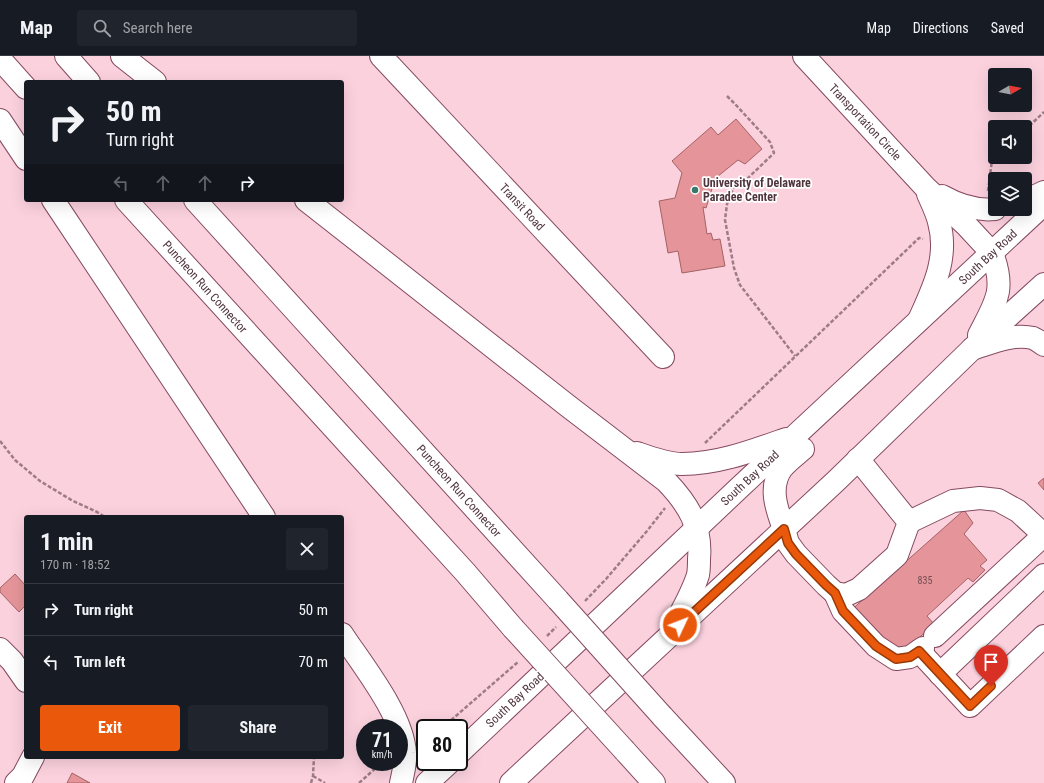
<!DOCTYPE html>
<html lang="en">
<head>
<meta charset="utf-8">
<style>
	body { margin:0; font-family:"Roboto Condensed",sans-serif; background:#20242c; color:#f1f3f6; height:100vh; display:flex; flex-direction:column; font-size:15px; white-space:nowrap }
	* { box-sizing:border-box; margin:0 }
	p { font-size:13px; color:#9ea1a6 }
	.icon { flex:none; width:22px; height:22px; fill:none; stroke:currentColor; stroke-width:2; stroke-linecap:round; stroke-linejoin:round }
	.map { position:relative; flex:1; overflow:hidden }
	.sheet { position:absolute; left:24px; top:459px; width:320px; height:244px; display:flex; flex-direction:column; background:#171b24; border-radius:4px; box-shadow:0 4px 16px #0002 }
	.sheet>* { flex:none }
	.top-card { position:absolute; left:24px; top:24px; width:320px; height:122px; border-radius:4px; box-shadow:0 4px 16px #0002; background:#171b24; color:#f1f3f6; overflow:hidden }
	.needle { width:26px; rotate:80deg }
	.controls { position:absolute; left:988px; top:12px; display:grid; gap:8px }
	.controls a { display:grid; place-items:center; width:44px; height:44px; border-radius:4px; background:#171b24; box-shadow:0 4px 16px #0002; font-size:20px }
	.speed { position:absolute; left:356px; top:663px; display:flex; gap:8px; font-size:20px; font-weight:700; text-align:center }
	.speed>* { display:grid; place-content:center; width:52px; height:52px; border-radius:50%; background:#171b24; box-shadow:0 4px 16px #0002; line-height:1 }
	.speed small { font-size:10px; font-weight:400 }
	.speed .limit { border:2px solid #111; border-radius:6px; background:#fff; color:#111 }
	.pin { position:absolute; display:grid; place-items:center; width:34px; height:34px; color:#fff; margin:-41px -17px; border-radius:50% 50% 50% 0; rotate:-45deg; box-shadow:0 0 4px #0007 }
	.pin .icon { rotate:45deg }
	.me { position:absolute; width:44px; margin:-22px; rotate:47deg; stroke-linejoin:round; filter:drop-shadow(0 0 3px #0008) }
	.turn { display:flex; align-items:center; gap:14px; height:84px; padding:0 16px; font-size:18px }
	.turn .icon { width:52px; height:52px; stroke-width:2.5 }
	.turn b { display:block; font-size:28px; line-height:34px }
	.lanes { display:flex; align-items:center; height:38px; padding:0 16px; background:#0003; justify-content:center; gap:20px; direction:ltr }
	.lanes .off { opacity:.35 }
	.round { display:grid; place-items:center; flex:none; width:42px; height:42px; border-radius:4px; background:#20242c }
	.summary { display:flex; align-items:center; justify-content:space-between; height:68px; padding:0 16px }
	h1 { font-size:24px; font-weight:700; line-height:30px }
	.cta { display:flex; gap:8px; margin-top:auto; padding:8px 16px }
	.cta a { flex:1; height:46px; border-radius:4px; background:#ea580c; color:#fff; font-size:16px; font-weight:700; line-height:46px; text-align:center }
	.cta a+a { background:#20242c; color:#f1f3f6 }
	ul { padding:0; list-style:none }
	li { display:flex; align-items:center; gap:12px; height:52px; padding:0 16px; border-top:1px solid #363941 }
	li div { flex:1 }
	li b { display:block; font-size:15px }
	li em { font-style:normal }
	header { display:flex; align-items:center; gap:24px; box-sizing:border-box; height:56px; padding:0 20px; background:#171b24; border-bottom:1px solid #363941 }
	header strong { font-size:19px }
	nav { display:flex; gap:22px; margin-inline-start:auto; font-size:14px }
	.search { width:280px; height:36px; background:#20242c; display:flex; align-items:center; gap:10px; box-sizing:border-box; padding:0 14px; border-radius:4px; color:#9ea1a6; font-size:15px }
	.map>svg:first-child { display:block }
	.building { fill:#e59599; stroke:#a36265 }
	.lines { fill:none; stroke-linecap:round; stroke-linejoin:round }
	.minor-casing { stroke:#854a60; stroke-width:24 }
	.highway-casing { stroke:#854a60; stroke-width:24 }
	.path { stroke:#9e7c86; stroke-width:2.5; stroke-dasharray:4 2; stroke-linecap:butt }
	.minor { stroke:#fff; stroke-width:22 }
	.highway { stroke:#fff; stroke-width:22 }
	.highway-bridge-casing { stroke:#854a60; stroke-width:24; stroke-linecap:butt }
	.highway-bridge { stroke:#fff; stroke-width:22 }
	.route-casing { stroke:#983908; stroke-width:10 }
	.route { stroke:#ea580c; stroke-width:7 }
	.poi-dot { fill:#37796a; stroke:#fff; stroke-width:1.5 }
	.labels { text-anchor:middle; stroke-width:3.5; stroke-linejoin:round; paint-order:stroke }
	.number-label { font-size:10px; fill:#744c54 }
	.street-label { font-size:12px; fill:#4f343d; stroke:#fff }
	.poi-label { font-size:12px; font-weight:bold; fill:#4f343d; stroke:#fff; text-anchor:start }
</style>
</head>
<body>
<header>
<strong>Map</strong>
<div class="search"><svg class="icon" aria-label="search" viewBox="0 0 24 24"><circle cx="10" cy="10" r="6"/><path d="M15 15l6 6"/></svg>Search here</div>
<nav><a>Map</a><a>Directions</a><a>Saved</a></nav>
</header>
<div class="map">
<svg width="1044" height="727" viewBox="0 0 1044 727">
	<rect width="100%" height="100%" fill="#fbd1de"/>
	<g class="building">
		<path d="M736 63 762 93 745 108 738 104 712 125 714 126 706 152 703 151 707 178 711 177 713 184 720 183 725 210 682 217 678 195 668 197 659 145 675 142 682 117 672 105 711 71 718 79Z"/>
		<path d="M1044 422V434L1038 427Z"/>
		<path d="M964 454 973 467 964 478 987 504 980 510 985 514 973 526 968 522 927 560 934 568 906 594 889 597 849 556Z"/>
		<path d="M15 518 26 530V549L19 556 0 536V532Z"/>
		<path d="M72 717 90 727H67Z"/>
	</g>
	<g class="lines">
		<defs>
			<g id="minor">
				<path d="M381 0 663 301"/>
				<path d="M804 0 925 131 967 170 992 197"/>
				<path d="M942 140C958 149 976 155 995 153"/>
				<path d="M1025 145 1044 136"/>
				<path d="M919 264C933 233 949 202 939 166 937 157 932 147 928 138"/>
				<path d="M972 293C991 287 1013 277 1033 282 1037 284 1040 286 1044 289"/>
				<path d="M909 466 953 445 980 442 998 444 1018 455 1044 479 935 580"/>
				<path d="M784 473 788 487 796 498 826 529 835 537 846 539 859 533 897 499 909 466 858 403"/>
				<path d="M835 537 843 555 876 590 896 603 910 601 923 592"/>
				<path d="M0 593 12 605 26 625"/>
				<path d="M919 595 970 650 1044 580"/>
				<path d="M940 618 1044 519"/>
				<path d="M16 727 23 720 33 701"/>
			</g>
			<g id="highway">
				<path d="M66 0 89 26"/>
				<path d="M122 0 155 26"/>
				<path d="M0 3 26 32"/>
				<path d="M0 64 26 103"/>
				<path d="M53 144 264 461"/>
				<path d="M126 144 465 516 513 572"/>
				<path d="M195 144 558 544"/>
				<path d="M306 144 568 350 666 425C688 448 702 470 699 503 699 508 699 514 698 519 693 535 684 551 676 566"/>
				<path d="M979 279C996 246 1006 234 992 197"/>
				<path d="M637 397C651 402 667 408 682 408 718 408 752 395 786 383"/>
				<path d="M784 473C777 454 768 431 782 412 788 405 796 399 803 393"/>
				<path d="M342 578C363 610 403 659 405 697 406 707 403 717 401 727"/>
				<path d="M662 660 724 727"/>
				<path d="M625 695 654 727"/>
				<path d="M459 697 739 432 1044 148"/>
				<path d="M427 727 450 706"/>
				<path d="M511 727 836 425 972 293 1044 228"/>
			</g>
		</defs>
		<use href="#minor" class="minor-casing"/>
		<use href="#highway" class="highway-casing"/>
		<g class="path">
			<path d="M727 40 735 48 770 86 774 97 747 123 735 128 727 148 725 164 734 212 740 229 795 300"/>
			<path d="M1025 74 1044 56"/>
			<path d="M988 135 992 104 996 101"/>
			<path d="M0 385 15 404 40 425 73 445 97 456 105 461"/>
			<path d="M705 387 919 182 923 183"/>
			<path d="M585 545 606 523 647 475 665 452"/>
			<path d="M547 580 556 571"/>
			<path d="M442 672 518 606"/>
			<path d="M313 720 325 727"/>
			<path d="M311 727 313 720 314 701"/>
			<path d="M359 727 378 710 386 706"/>
		</g>
		<use href="#minor" class="minor"/>
		<use href="#highway" class="highway"/>
		<defs>
			<g id="highway-bridge">
				<path d="M558 544 662 660"/>
				<path d="M513 572 625 695"/>
			</g>
		</defs>
		<use href="#highway-bridge" class="highway-bridge-casing"/>
		<use href="#highway-bridge" class="highway-bridge"/>
	</g>
	<g class="lines">
		<defs>
			<path id="route" d="M680 569 784 473 788 487 796 498 826 529 835 537 843 555 876 590 896 603 910 601 919 595 970 650 991 630"/>
		</defs>
		<use href="#route" class="route-casing"/>
		<use href="#route" class="route"/>
	</g>
	<circle class="poi-dot" cx="695" cy="134" r="4"/>
	<g class="labels">
		<g class="number-label">
			<text x="925" y="528">835</text>
		</g>
		<g class="street-label">
			<text transform="translate(865 66) rotate(47)" y="4">Transportation Circle</text>
			<text transform="translate(522 151) rotate(47)" y="4">Transit Road</text>
			<text transform="translate(988 201) rotate(-43)" y="4">South Bay Road</text>
			<text transform="translate(205 231) rotate(48)" y="4">Puncheon Run Connector</text>
			<text transform="translate(750 422) rotate(-43)" y="4">South Bay Road</text>
			<text transform="translate(459 435) rotate(48)" y="4">Puncheon Run Connector</text>
			<text transform="translate(515 644) rotate(-43)" y="4">South Bay Road</text>
		</g>
		<g class="poi-label">
			<text x="703" y="131">University of Delaware<tspan x="703" dy="14">Paradee Center</tspan></text>
		</g>
	</g>
</svg>
<div class="controls">
<a><svg class="needle" viewBox="-14 -14 28 28"><path d="M0-13l5 13h-10z" fill="#e53935"/><path d="M0 13l5-13h-10z" fill="#9ea1a6"/></svg></a>
<a><svg class="icon" aria-label="sound" viewBox="0 0 24 24"><path d="M4 9h4l5-4v14l-5-4H4zM17 9q2 3 0 6"/></svg></a>
<a><svg class="icon" aria-label="layers" viewBox="0 0 24 24"><path d="M12 4l9 5-9 5-9-5zM3 14l9 5 9-5"/></svg></a>
</div>
<div class="speed"><div>71<small>km/h</small></div><div class="limit">80</div></div>
<div class="pin" style="left:991px;top:630px;background:#d93025"><svg class="icon" aria-label="arrive" viewBox="0 0 24 24"><path d="M6 21V4h12l-3 4 3 4H6"/></svg></div>
<svg class="me" style="left:680px;top:569px" viewBox="-20 -20 40 40"><circle r="17" fill="#ea580c" stroke="#fff" stroke-width="3"/><path d="M0-11L8 9 0 5-8 9z" fill="#fff"/></svg>
<div class="top-card">
<div class="turn"><svg class="icon" aria-label="right" viewBox="0 0 24 24"><path d="M7 20v-9h11M14 6l5 5-5 5"/></svg><div><b>50 m</b>Turn right</div></div>
<div class="lanes"><svg class="icon off" aria-label="left" viewBox="0 0 24 24"><path d="M17 20v-9H6M10 6l-5 5 5 5"/></svg><svg class="icon off" aria-label="ahead" viewBox="0 0 24 24"><path d="M12 20V5M6 11l6-6 6 6"/></svg><svg class="icon off" aria-label="ahead" viewBox="0 0 24 24"><path d="M12 20V5M6 11l6-6 6 6"/></svg><svg class="icon" aria-label="right" viewBox="0 0 24 24"><path d="M7 20v-9h11M14 6l5 5-5 5"/></svg></div>
</div>
<section class="sheet">
<div class="summary"><div><h1>1 min</h1><p>170 m · 18:52</p></div><a class="round"><svg class="icon" aria-label="close" viewBox="0 0 24 24"><path d="M6 6l12 12M18 6L6 18"/></svg></a></div>
<ul>
<li><svg class="icon" aria-label="right" viewBox="0 0 24 24"><path d="M7 20v-9h11M14 6l5 5-5 5"/></svg><div><b>Turn right</b></div><em>50 m</em></li>
<li><svg class="icon" aria-label="left" viewBox="0 0 24 24"><path d="M17 20v-9H6M10 6l-5 5 5 5"/></svg><div><b>Turn left</b></div><em>70 m</em></li>
</ul>
<div class="cta"><a>Exit</a><a>Share</a></div>
</section>
</div>
</body>
</html>
